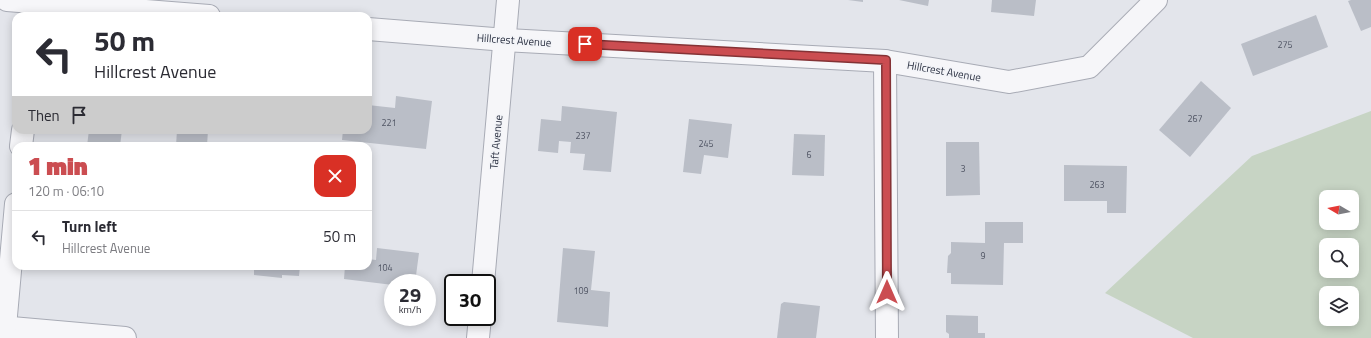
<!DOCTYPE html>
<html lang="en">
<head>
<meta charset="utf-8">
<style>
	body { margin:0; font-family:"Titillium Web",sans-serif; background:#f2f2f3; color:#2b2b33; height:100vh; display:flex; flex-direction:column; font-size:15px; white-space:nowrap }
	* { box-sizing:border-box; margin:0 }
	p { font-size:13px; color:#7c7c81 }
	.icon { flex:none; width:22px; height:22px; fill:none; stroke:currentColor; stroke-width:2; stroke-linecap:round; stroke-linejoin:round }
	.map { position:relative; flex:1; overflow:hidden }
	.details { position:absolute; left:12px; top:142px; width:360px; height:128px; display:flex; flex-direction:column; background:#fff; border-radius:12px; box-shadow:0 2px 10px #0003 }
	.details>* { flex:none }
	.banner { position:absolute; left:12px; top:12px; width:360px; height:122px; border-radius:12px; box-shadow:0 2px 10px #0003; background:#fff; color:#2b2b33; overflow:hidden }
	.needle { width:26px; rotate:280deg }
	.buttons { position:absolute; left:1319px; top:190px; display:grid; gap:8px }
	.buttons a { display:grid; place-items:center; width:40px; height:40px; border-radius:8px; background:#fff; box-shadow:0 2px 10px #0003; font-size:20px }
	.speed { position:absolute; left:384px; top:274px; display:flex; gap:8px; font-size:20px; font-weight:700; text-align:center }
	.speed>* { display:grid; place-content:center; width:52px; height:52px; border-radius:50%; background:#fff; box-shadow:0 2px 10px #0003; line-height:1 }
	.speed small { font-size:10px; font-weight:400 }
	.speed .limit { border:2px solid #111; border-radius:6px; background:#fff; color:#111 }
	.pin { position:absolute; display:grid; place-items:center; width:34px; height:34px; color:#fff; margin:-17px; border-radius:8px; box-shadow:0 2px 6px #0006 }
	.me { position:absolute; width:44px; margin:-22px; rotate:0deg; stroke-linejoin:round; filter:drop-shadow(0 0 3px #0008) }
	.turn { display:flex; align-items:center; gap:14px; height:84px; padding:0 16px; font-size:18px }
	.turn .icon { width:52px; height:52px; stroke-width:2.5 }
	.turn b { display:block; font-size:28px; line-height:34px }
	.then { display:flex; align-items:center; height:38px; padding:0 16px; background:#0003; gap:8px; font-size:15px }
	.round { display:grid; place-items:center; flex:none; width:42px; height:42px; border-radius:12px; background:#f2f2f3 }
	.summary { display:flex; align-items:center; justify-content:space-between; height:68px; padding:0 16px }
	h1 { font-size:24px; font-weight:800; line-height:30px; color:#cb4d51 }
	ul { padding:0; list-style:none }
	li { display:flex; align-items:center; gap:12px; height:52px; padding:0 16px; border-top:1px solid #e1e1e2 }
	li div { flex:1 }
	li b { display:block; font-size:15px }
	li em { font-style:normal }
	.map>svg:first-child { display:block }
	.green { fill:#c7d4c4; fill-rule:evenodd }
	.building { fill:#babec7 }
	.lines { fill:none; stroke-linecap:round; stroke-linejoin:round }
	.street-casing { stroke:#a8abb5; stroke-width:24 }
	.street { stroke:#f6f6f9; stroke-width:22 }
	.route-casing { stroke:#843235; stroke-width:10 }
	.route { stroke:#cb4d51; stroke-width:7 }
	.labels { text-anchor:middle; stroke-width:3; stroke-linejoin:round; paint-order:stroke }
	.number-label { font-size:9px; fill:#4f5463 }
	.street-label { font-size:11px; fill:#2b3142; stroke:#f3f4f8 }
</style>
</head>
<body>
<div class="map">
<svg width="1371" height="338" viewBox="0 0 1371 338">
	<rect width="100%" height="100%" fill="#e3e5eb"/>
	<path class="green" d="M1371 111V338H1193L1105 293 1252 156ZM1326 197H1352V223H1326ZM1326 245H1352V271H1326ZM1326 293H1352V319H1326Z"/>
	<g class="building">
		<path d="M848 0H863V2Z"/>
		<path d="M899 0H929L928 6Z"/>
		<path d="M992 0H1036L1034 16 991 12Z"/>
		<path d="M1351 0H1371V27L1361 31 1348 1Z"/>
		<path d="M1316 15 1328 47 1253 76 1241 44Z"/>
		<path d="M1201 81 1231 108 1190 157 1159 130Z"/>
		<path d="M396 96 432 101 426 149 342 140 343 130H368V105L395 108Z"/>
		<path d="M562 106 617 112 611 172 583 170 585 154 570 153 571 142 559 141 558 153 538 151 541 119 561 121Z"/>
		<path d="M689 119 732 124 728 158 704 155 701 174 683 172Z"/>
		<path d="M89 130H122L120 146H87Z"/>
		<path d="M177 130H208L207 146H176Z"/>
		<path d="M794 134 825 135 824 176 792 175Z"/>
		<path d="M946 142H979L980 195 946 196Z"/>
		<path d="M1064 165 1127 166 1126 213H1107V201H1064Z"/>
		<path d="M985 222H1023V243H1004L1003 285 951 284V273H947L948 256 951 253V242L985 243Z"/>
		<path d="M377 248 419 253 415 283H393V285L344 279 345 266H368V259L376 260Z"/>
		<path d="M563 248 595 251 591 290 610 292 608 327 557 322Z"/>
		<path d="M254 266H300L299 276 282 275V278L254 275Z"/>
		<path d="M784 302 820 306 816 338H777L781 304Z"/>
		<path d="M946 315 978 316V333H985V338H949V334L946 332Z"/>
	</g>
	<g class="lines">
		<defs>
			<g id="street">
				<path d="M7 0 209 16"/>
				<path d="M368 29 506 40 885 61 1009 82 1089 67 1156 0"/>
				<path d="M885 61 887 338"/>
				<path d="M21 146 23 130"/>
				<path d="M483 283 508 0"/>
				<path d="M0 327 125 338"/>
				<path d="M4 338 16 204"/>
				<path d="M478 338 480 317"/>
			</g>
		</defs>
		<use href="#street" class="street-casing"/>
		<use href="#street" class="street"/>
	</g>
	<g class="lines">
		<defs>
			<path id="route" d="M585 44 886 60 887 292"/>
		</defs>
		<use href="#route" class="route-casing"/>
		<use href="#route" class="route"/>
	</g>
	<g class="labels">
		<g class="number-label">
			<text x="1285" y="48">275</text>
			<text x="1195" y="122">267</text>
			<text x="389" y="126">221</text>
			<text x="583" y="139">237</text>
			<text x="706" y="147">245</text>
			<text x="809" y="158">6</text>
			<text x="963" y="172">3</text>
			<text x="1097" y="188">263</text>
			<text x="983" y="259">9</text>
			<text x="385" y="271">104</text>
			<text x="581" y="294">109</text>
		</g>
		<g class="street-label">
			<text transform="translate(514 40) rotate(4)" y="4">Hillcrest Avenue</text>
			<text transform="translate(944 71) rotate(10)" y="4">Hillcrest Avenue</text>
			<text transform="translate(496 142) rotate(-85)" y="4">Taft Avenue</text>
		</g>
	</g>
</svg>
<div class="buttons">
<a><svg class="needle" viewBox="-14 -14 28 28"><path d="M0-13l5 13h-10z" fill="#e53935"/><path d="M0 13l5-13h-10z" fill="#7c7c81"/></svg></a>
<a><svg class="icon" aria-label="search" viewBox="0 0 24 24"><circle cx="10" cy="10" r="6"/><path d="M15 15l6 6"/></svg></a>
<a><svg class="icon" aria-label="layers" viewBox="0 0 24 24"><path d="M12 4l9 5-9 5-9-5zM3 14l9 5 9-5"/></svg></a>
</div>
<div class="speed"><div>29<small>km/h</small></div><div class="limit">30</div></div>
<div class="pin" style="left:585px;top:44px;background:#d93025"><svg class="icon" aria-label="arrive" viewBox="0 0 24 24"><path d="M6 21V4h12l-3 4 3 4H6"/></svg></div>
<svg class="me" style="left:887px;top:292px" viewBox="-20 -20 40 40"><path d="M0-17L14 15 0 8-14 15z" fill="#cb4d51" stroke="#fff" stroke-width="4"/></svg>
<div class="banner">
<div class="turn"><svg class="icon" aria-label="left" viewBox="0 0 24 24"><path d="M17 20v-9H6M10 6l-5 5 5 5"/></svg><div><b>50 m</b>Hillcrest Avenue</div></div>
<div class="then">Then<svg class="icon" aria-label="arrive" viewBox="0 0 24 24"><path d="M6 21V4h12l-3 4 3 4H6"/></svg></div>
</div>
<section class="details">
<div class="summary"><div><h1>1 min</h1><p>120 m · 06:10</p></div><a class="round" style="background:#d93025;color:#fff"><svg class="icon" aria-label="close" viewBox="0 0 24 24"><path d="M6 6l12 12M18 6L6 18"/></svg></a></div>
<ul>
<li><svg class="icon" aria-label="left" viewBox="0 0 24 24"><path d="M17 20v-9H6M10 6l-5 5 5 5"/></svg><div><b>Turn left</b><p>Hillcrest Avenue</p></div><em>50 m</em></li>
</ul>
</section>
</div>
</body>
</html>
